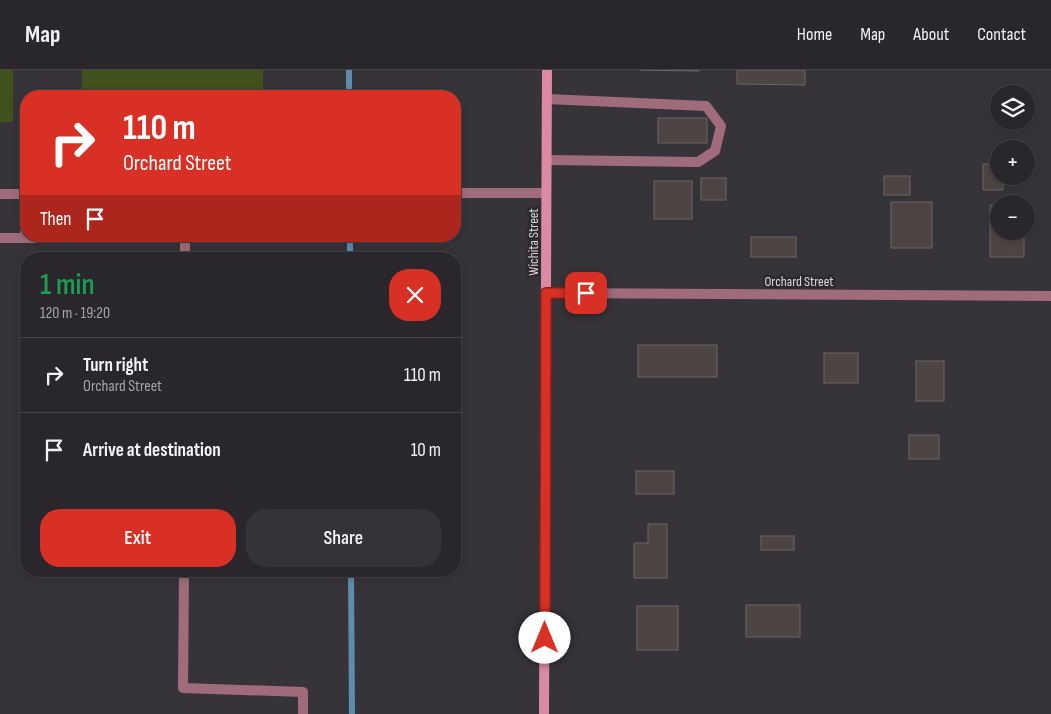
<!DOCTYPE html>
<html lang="en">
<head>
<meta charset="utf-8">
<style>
	body { margin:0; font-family:"Sofia Sans Condensed",sans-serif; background:#353337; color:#f1f3f6; height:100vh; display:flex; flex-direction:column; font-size:19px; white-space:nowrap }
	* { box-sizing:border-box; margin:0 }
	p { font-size:16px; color:#a5a5a9 }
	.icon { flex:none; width:28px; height:28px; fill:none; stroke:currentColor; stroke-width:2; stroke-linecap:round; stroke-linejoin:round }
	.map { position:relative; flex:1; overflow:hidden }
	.panel { position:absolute; left:20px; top:182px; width:441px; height:325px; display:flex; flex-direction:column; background:#29272b; border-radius:20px; box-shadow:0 2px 8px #0003,0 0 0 1px #454447 }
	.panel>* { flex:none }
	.top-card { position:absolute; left:20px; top:20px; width:441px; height:152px; border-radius:20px; box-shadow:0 2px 8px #0003,0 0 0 1px #454447; background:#d93025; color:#fff; overflow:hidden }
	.tools { position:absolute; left:990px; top:15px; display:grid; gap:10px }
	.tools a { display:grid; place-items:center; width:45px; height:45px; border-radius:50%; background:#29272b; box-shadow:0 2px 8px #0003,0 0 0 1px #454447; font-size:25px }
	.pin { position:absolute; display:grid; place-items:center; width:42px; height:42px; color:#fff; margin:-21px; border-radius:10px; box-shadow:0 2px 8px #0006 }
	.me { position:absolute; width:55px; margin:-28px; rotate:0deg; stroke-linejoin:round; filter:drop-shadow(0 0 4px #0008) }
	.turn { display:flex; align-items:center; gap:18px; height:105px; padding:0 20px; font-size:22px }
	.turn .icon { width:65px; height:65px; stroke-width:2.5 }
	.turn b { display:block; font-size:35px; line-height:42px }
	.then { display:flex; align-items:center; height:48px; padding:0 20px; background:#0003; gap:10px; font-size:19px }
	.round { display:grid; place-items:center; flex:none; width:52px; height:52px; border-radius:20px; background:#353337 }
	.headline { display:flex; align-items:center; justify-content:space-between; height:85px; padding:0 20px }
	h1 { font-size:30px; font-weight:600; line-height:38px; color:#1e9e55 }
	.button { display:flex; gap:10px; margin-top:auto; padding:10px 20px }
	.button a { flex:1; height:58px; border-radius:20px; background:#d93025; color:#fff; font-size:20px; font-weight:600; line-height:58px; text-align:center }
	.button a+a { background:#353337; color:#f1f3f6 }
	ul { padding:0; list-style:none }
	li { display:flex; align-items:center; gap:15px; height:75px; padding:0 20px; border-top:1px solid #454447 }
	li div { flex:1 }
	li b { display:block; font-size:19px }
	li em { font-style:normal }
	header { display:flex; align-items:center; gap:30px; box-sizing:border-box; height:70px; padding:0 25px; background:#29272b; border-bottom:1px solid #454447 }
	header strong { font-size:24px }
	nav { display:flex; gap:28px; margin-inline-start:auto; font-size:18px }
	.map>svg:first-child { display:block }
	.green { fill:#40511c }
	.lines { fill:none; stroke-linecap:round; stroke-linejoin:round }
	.stream { stroke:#5d8cac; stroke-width:6 }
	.building { fill:#4c4543; stroke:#6d6563 }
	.lane { stroke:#a06c7c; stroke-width:10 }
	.street { stroke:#a06c7c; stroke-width:10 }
	.secondary { stroke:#dc89a3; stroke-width:10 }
	.route-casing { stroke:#8d1f18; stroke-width:12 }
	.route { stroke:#d93025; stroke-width:9 }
	.labels { text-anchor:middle; stroke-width:5; stroke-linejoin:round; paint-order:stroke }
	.street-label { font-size:14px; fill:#dcdadd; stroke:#2d2a2f }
</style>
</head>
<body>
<header>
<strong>Map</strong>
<nav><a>Home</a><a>Map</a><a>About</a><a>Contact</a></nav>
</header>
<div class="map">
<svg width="1051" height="644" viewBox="0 0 1051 644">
	<rect width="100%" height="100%" fill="#373439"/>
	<g class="green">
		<rect x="0" y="0" width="13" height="52"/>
		<rect x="82" y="0" width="181" height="26"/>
	</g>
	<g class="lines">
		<g class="stream">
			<path d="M349 0V26"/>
			<path d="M350 166V189"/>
			<path d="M351 501 352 644"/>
		</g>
	</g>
	<g class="building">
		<path d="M640 0H699V1Z"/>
		<path d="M737 0H805V15L737 14Z"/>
		<rect x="658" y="48" width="49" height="25"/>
		<path d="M983 94H999V106H1003V120H983Z"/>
		<rect x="884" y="106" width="26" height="19"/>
		<rect x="701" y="108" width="25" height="22"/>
		<rect x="654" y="111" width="38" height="38"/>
		<rect x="891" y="132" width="41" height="46"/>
		<path d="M990 135H999V161H1024V187H990Z"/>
		<rect x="751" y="167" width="45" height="20"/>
		<rect x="638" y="275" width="79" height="32"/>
		<rect x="824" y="283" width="34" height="30"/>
		<rect x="916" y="291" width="28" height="40"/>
		<rect x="909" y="365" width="30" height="24"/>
		<rect x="636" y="401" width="38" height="23"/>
		<path d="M648 454H667V508H634V473H648Z"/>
		<rect x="761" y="466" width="33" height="14"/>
		<rect x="746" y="535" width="54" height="32"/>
		<rect x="637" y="536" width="41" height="44"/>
	</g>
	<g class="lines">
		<g class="lane">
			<path d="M547 29 706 36 721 56 715 81 698 92 547 90"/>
			<path d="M455 123H546"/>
			<path d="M0 124H26L25 168"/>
			<path d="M0 168H185V189"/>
			<path d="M184 501 183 618 303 622V644"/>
		</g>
		<path class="street" d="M546 223 1051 226"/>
		<path class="secondary" d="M544 644 547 0"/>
	</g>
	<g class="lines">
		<defs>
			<path id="route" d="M545 568 546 223H586"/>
		</defs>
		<use href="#route" class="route-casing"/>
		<use href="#route" class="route"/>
	</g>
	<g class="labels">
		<g class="street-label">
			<text transform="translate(533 172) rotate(-90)" y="5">Wichita Street</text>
			<text x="799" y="216">Orchard Street</text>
		</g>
	</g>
</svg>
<div class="tools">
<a><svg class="icon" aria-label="layers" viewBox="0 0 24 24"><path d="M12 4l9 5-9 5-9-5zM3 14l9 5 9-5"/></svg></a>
<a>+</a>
<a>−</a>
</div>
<div class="pin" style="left:586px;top:223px;background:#d93025"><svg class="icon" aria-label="arrive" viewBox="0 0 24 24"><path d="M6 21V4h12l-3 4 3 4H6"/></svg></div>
<svg class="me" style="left:545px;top:568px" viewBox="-20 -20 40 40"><circle r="19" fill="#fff"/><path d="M0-13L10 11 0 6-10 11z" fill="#d93025"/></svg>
<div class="top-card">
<div class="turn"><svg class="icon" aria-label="right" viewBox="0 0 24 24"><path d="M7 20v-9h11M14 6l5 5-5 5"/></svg><div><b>110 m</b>Orchard Street</div></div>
<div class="then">Then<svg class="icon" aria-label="arrive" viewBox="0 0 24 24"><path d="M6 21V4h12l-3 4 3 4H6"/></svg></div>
</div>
<section class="panel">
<div class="headline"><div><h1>1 min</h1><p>120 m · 19:20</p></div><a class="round" style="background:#d93025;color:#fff"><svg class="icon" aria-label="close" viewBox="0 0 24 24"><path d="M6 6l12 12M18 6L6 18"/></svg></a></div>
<ul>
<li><svg class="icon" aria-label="right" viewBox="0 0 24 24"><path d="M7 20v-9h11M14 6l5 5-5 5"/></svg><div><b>Turn right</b><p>Orchard Street</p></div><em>110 m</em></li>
<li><svg class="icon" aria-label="arrive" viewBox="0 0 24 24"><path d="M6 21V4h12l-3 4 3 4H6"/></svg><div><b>Arrive at destination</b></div><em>10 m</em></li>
</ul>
<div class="button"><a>Exit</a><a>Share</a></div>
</section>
</div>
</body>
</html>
